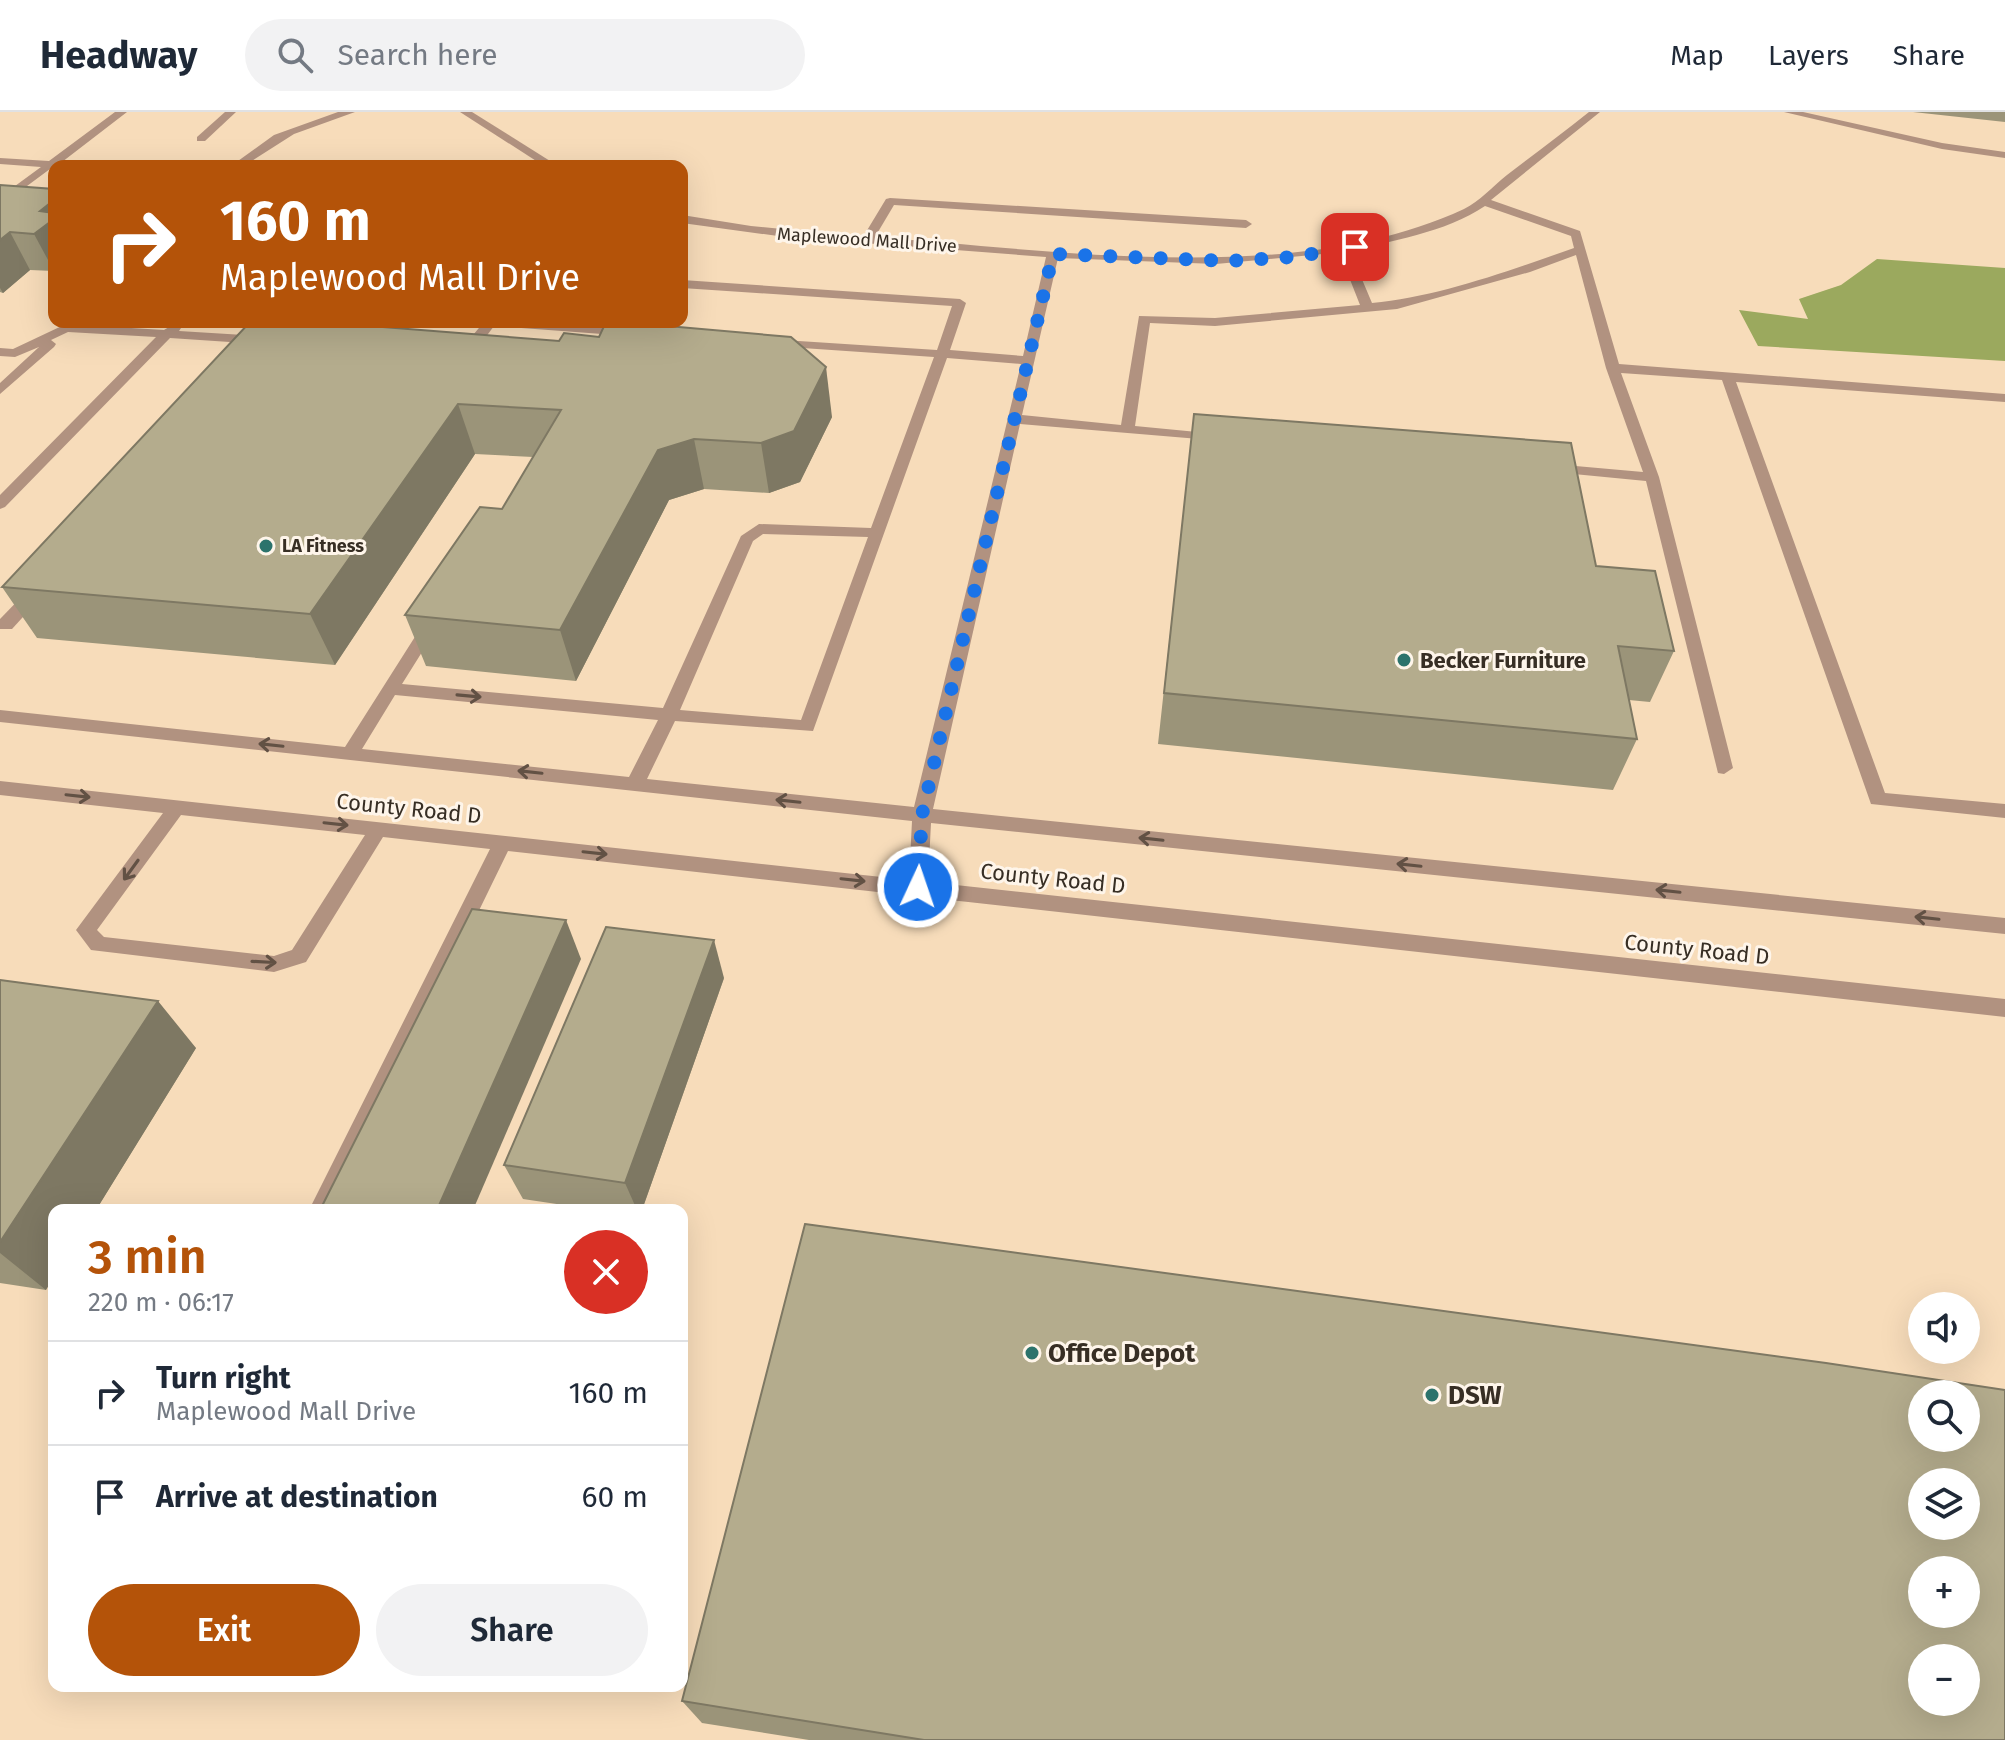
<!DOCTYPE html>
<html lang="en">
<head>
<meta charset="utf-8">
<style>
	body { margin:0; font-family:"Fira Sans",sans-serif; background:#f2f2f3; color:#1f2937; height:100vh; display:flex; flex-direction:column; font-size:30px; white-space:nowrap }
	* { box-sizing:border-box; margin:0 }
	p { font-size:26px; color:#747a83 }
	.icon { flex:none; width:44px; height:44px; fill:none; stroke:currentColor; stroke-width:2; stroke-linecap:round; stroke-linejoin:round }
	.map { position:relative; flex:1; overflow:hidden }
	.panel { position:absolute; left:48px; top:1092px; width:640px; height:488px; display:flex; flex-direction:column; background:#fff; border-radius:16px; box-shadow:0 8px 32px #0002 }
	.panel>* { flex:none }
	.guide { position:absolute; left:48px; top:48px; width:640px; height:168px; border-radius:16px; box-shadow:0 8px 32px #0002; background:#b45309; color:#fff; overflow:hidden }
	.fabs { position:absolute; left:1908px; top:1180px; display:grid; gap:16px }
	.fabs a { display:grid; place-items:center; width:72px; height:72px; border-radius:50%; background:#fff; box-shadow:0 8px 32px #0002; font-size:40px }
	.pin { position:absolute; display:grid; place-items:center; width:68px; height:68px; color:#fff; margin:-34px; border-radius:16px; box-shadow:0 4px 12px #0006 }
	.me { position:absolute; width:88px; margin:-44px; rotate:3deg; stroke-linejoin:round; filter:drop-shadow(0 0 6px #0008) }
	.turn { display:flex; align-items:center; gap:28px; height:168px; padding:0 40px; font-size:36px }
	.turn .icon { width:104px; height:104px; stroke-width:2.5 }
	.turn b { display:block; font-size:56px; line-height:68px }
	.round { display:grid; place-items:center; flex:none; width:84px; height:84px; border-radius:42px; background:#f2f2f3 }
	.summary { display:flex; align-items:center; justify-content:space-between; height:136px; padding:0 40px }
	h1 { font-size:48px; font-weight:600; line-height:60px; color:#b45309 }
	.action { display:flex; gap:16px; margin-top:auto; padding:16px 40px }
	.action a { flex:1; height:92px; border-radius:48px; background:#b45309; color:#fff; font-size:32px; font-weight:600; line-height:92px; text-align:center }
	.action a+a { background:#f2f2f3; color:#1f2937 }
	ul { padding:0; list-style:none }
	li { display:flex; align-items:center; gap:24px; height:104px; padding:0 40px; border-top:2px solid #e0e1e3 }
	li div { flex:1 }
	li b { display:block; font-size:30px }
	li em { font-style:normal }
	header { display:flex; align-items:center; gap:48px; box-sizing:border-box; height:112px; padding:0 40px; background:#fff; border-bottom:2px solid #e0e1e3 }
	header strong { font-size:38px }
	nav { display:flex; gap:44px; margin-inline-start:auto; font-size:28px }
	.search { width:560px; height:72px; background:#f2f2f3; display:flex; align-items:center; gap:20px; box-sizing:border-box; padding:0 28px; border-radius:44px; color:#747a83; font-size:30px }
	.map>svg:first-child { display:block }
	.built { fill:#f7dcba; fill-rule:evenodd }
	.water { fill:#9ba95e }
	.lines { fill:none; stroke-linecap:round; stroke-linejoin:round }
	.minor { fill:#b19280; fill-rule:evenodd }
	.wall { fill:#9b9479 }
	.shaded-wall { fill:#7e7863 }
	.building { fill:#b4ac8d; stroke:#7e7863; stroke-width:2; fill-rule:evenodd }
	.oneway { stroke:#625144 }
	.route { stroke:#1a73e8; stroke-width:14; stroke-dasharray:0 25.2 }
	.poi-dot { fill:#2c736c; stroke:#fef5ea; stroke-width:3 }
	.labels { text-anchor:middle; stroke-width:6; stroke-linejoin:round; paint-order:stroke }
	.far-street-label { font-size:18px; fill:#372e24; stroke:#fef5ea }
	.far-poi-label { font-size:18px; font-weight:bold; fill:#372e24; stroke:#fef5ea; text-anchor:start }
	.poi-label { font-size:22px; font-weight:bold; fill:#372e24; stroke:#fef5ea; text-anchor:start }
	.street-label { font-size:22px; fill:#372e24; stroke:#fef5ea }
	.near-poi-label { font-size:26px; font-weight:bold; fill:#372e24; stroke:#fef5ea; text-anchor:start }
</style>
</head>
<body>
<header>
<strong>Headway</strong>
<div class="search"><svg class="icon" aria-label="search" viewBox="0 0 24 24"><circle cx="10" cy="10" r="6"/><path d="M15 15l6 6"/></svg>Search here</div>
<nav><a>Map</a><a>Layers</a><a>Share</a></nav>
</header>
<div class="map">
<svg width="2005" height="1628" viewBox="0 0 2005 1628">
	<rect width="100%" height="100%" fill="#fce6ca"/>
	<path class="built" d="M0 0H2005V1628H0ZM54 54H682V210H54ZM54 1098H682V1574H54ZM1922 1194H1966V1238H1922ZM1922 1282H1966V1326H1922ZM1922 1370H1966V1414H1922ZM1922 1458H1966V1502H1922ZM1922 1546H1966V1590H1922Z"/>
	<path class="water" d="M1877 147 2005 156V249L1758 234 1739 198 1808 207 1799 187 1841 173Z"/>
	<g class="lines">
		<g class="minor">
			<path d="M115 0H127L62 50 65 54H54L0 94V85L41 55 0 52V46L49 49Z"/>
			<path d="M225 0H236L205 29H197V25Z"/>
			<path d="M338 0H355L294 22 244 54H231L274 23Z"/>
			<path d="M460 0H472L558 54H544Z"/>
			<path d="M1589 0H1600L1491 88 1580 119 1619 252 2005 282V290L1736 270 1885 681 2005 692V706L1871 692 1722 268 1621 261 1659 365 1733 656 1724 662 1718 661 1646 369 1553 360 1546 356 1553 352 1643 360 1606 256 1576 143 1530 160 1397 197 1215 214 1150 211 1135 314 1218 322 1223 323V329L1020 312 933 697 2005 806V822L931 711 928 770 2005 887V905L508 739 333 1098H309L490 737 383 725 306 850 274 860 91 838 76 818 163 701 0 683V669L909 768 912 709 0 610V598L345 635 425 509 431 508 439 513 402 572 663 596 741 424 759 412 871 416 934 245 773 234 766 230 768 227 937 238 952 194 682 176V168L960 187 966 191 950 238 1023 244 1046 145 785 125 682 111V103L751 114 863 125 886 87 890 86 1246 108 1252 112 1246 116 894 93 875 125C1056 138 1294 176 1464 97 1480 89 1492 75 1507 63 1534 42 1562 22 1589 0ZM1485 94 1571 124 1574 136C1511 158 1438 185 1372 191L1361 165 1344 140C1390 129 1445 121 1485 94ZM1333 141 1349 165 1360 193 1215 206 1139 204 1121 313 1022 303 1058 146 1216 152ZM947 246 1021 252 914 695 647 667 675 609 813 619ZM763 422 868 425 801 608 680 598 753 429ZM395 583 658 608 629 665 362 637ZM181 703 365 723 292 838 274 844 104 825 97 818Z"/>
			<path d="M1784 0H1803L1942 31 2005 40V46L1942 37Z"/>
			<path d="M484 210H545L629 216 636 220 629 224 494 214 482 230 456 233 449 229 473 223Z"/>
			<path d="M66 212 164 218 174 212 181 216 179 219 261 224 268 228 261 232 170 226 5 395 0 397V383L156 225 68 220 51 228 56 232 54 235 0 282V271L39 235 15 245 0 244V236L13 237Z"/>
			<path d="M37 474 45 479 43 483 12 517H0V507L31 475Z"/>
		</g>
	</g>
	<g class="wall">
		<path d="M1913 0H2005V10Z"/>
		<path d="M0 73 54 77V159L30 158 3 181 0 180Z"/>
		<path d="M250 210 832 305 800 370 769 381 704 377 669 388 576 569 426 554 405 503 502 397 533 345 475 342 335 553 37 526 2 475Z"/>
		<path d="M1194 302 1596 454 1674 539 1650 590 1629 588 1637 627 1613 678 1158 632Z"/>
		<path d="M724 866 642 1098H597L523 1087 504 1053Z"/>
		<path d="M0 868 196 936 96 1098H54L46 1178 0 1171Z"/>
		<path d="M682 1589 2005 1628H809L702 1611Z"/>
	</g>
	<g class="shaded-wall">
		<path d="M54 88V159L34 122 40 99Z"/>
		<path d="M10 120 30 158 3 181 0 176V128Z"/>
		<path d="M826 255 832 305 800 370 769 381 761 331Z"/>
		<path d="M458 292 475 342 335 553 310 502Z"/>
		<path d="M694 327 704 377 669 388 576 569 560 518 658 338Z"/>
		<path d="M566 808 581 847 473 1098H437Z"/>
		<path d="M714 828 724 866 642 1098H637L625 1071Z"/>
		<path d="M158 889 196 936 96 1098H54V1165L46 1178 0 1141V1130Z"/>
	</g>
	<g class="building">
		<path d="M0 73 54 77V88L40 99 54 101V107L34 122 10 120 0 128Z"/>
		<path d="M250 210H319L559 229 564 221 599 225 606 210H622L791 225 826 255 794 319 761 331 694 327 658 338 560 518 405 503 480 395 502 397 561 298 458 292 310 502 2 475Z"/>
		<path d="M1194 302 1571 331 1596 454 1655 459 1674 539 1618 534 1637 627 1164 581Z"/>
		<path d="M472 797 566 808 437 1098H320Z"/>
		<path d="M606 815 714 828 625 1071 504 1053Z"/>
		<path d="M0 868 158 889 0 1130Z"/>
		<path d="M805 1112 1826 1251 2005 1278V1628H924L682 1589ZM1922 1282H1966V1326H1922ZM1922 1370H1966V1414H1922ZM1922 1458H1966V1502H1922ZM1922 1546H1966V1590H1922Z"/>
	</g>
	<defs><path id="oneway-shaft" d="M-6 0H5M1.5-3L5.5 0L1.5 3" fill="none" stroke-width="1.6" stroke-linecap="round" stroke-linejoin="round" transform="scale(2)"/></defs>
	<g class="oneway">
		<use href="#oneway-shaft" transform="translate(469 584) rotate(5)"/>
		<use href="#oneway-shaft" transform="translate(271 633) rotate(-174)"/>
		<use href="#oneway-shaft" transform="translate(530 660) rotate(-174)"/>
		<use href="#oneway-shaft" transform="translate(78 684) rotate(6)"/>
		<use href="#oneway-shaft" transform="translate(788 689) rotate(-174)"/>
		<use href="#oneway-shaft" transform="translate(336 712) rotate(6)"/>
		<use href="#oneway-shaft" transform="translate(1151 727) rotate(-174)"/>
		<use href="#oneway-shaft" transform="translate(595 741) rotate(6)"/>
		<use href="#oneway-shaft" transform="translate(1409 753) rotate(-174)"/>
		<use href="#oneway-shaft" transform="translate(131 758) rotate(126)"/>
		<use href="#oneway-shaft" transform="translate(853 768) rotate(6)"/>
		<use href="#oneway-shaft" transform="translate(1668 779) rotate(-174)"/>
		<use href="#oneway-shaft" transform="translate(1927 806) rotate(-174)"/>
		<use href="#oneway-shaft" transform="translate(264 850) rotate(3)"/>
	</g>
	<g class="lines">
		<path class="route" d="M918 775 922 703 1053 142 1228 149 1293 145 1355 135"/>
	</g>
	<g class="poi-dot">
		<circle cx="266" cy="434" r="8"/>
		<circle cx="1404" cy="548" r="8"/>
		<circle cx="1032" cy="1241" r="8"/>
		<circle cx="1432" cy="1283" r="8"/>
	</g>
	<g class="labels">
		<g class="far-street-label">
			<text transform="translate(867 128) rotate(4)" y="6">Maplewood Mall Drive</text>
		</g>
		<g class="far-poi-label">
			<text x="282" y="440">LA Fitness</text>
		</g>
		<g class="poi-label">
			<text x="1420" y="556">Becker Furniture</text>
		</g>
		<g class="street-label">
			<text transform="translate(409 696) rotate(6)" y="8">County Road D</text>
			<text transform="translate(1053 766) rotate(6)" y="8">County Road D</text>
			<text transform="translate(1697 837) rotate(6)" y="8">County Road D</text>
		</g>
		<g class="near-poi-label">
			<text x="1048" y="1250">Office Depot</text>
			<text x="1448" y="1292">DSW</text>
		</g>
	</g>
</svg>
<div class="fabs">
<a><svg class="icon" aria-label="sound" viewBox="0 0 24 24"><path d="M4 9h4l5-4v14l-5-4H4zM17 9q2 3 0 6"/></svg></a>
<a><svg class="icon" aria-label="search" viewBox="0 0 24 24"><circle cx="10" cy="10" r="6"/><path d="M15 15l6 6"/></svg></a>
<a><svg class="icon" aria-label="layers" viewBox="0 0 24 24"><path d="M12 4l9 5-9 5-9-5zM3 14l9 5 9-5"/></svg></a>
<a>+</a>
<a>−</a>
</div>
<div class="pin" style="left:1355px;top:135px;background:#d93025"><svg class="icon" aria-label="arrive" viewBox="0 0 24 24"><path d="M6 21V4h12l-3 4 3 4H6"/></svg></div>
<svg class="me" style="left:918px;top:775px" viewBox="-20 -20 40 40"><circle r="17" fill="#1a73e8" stroke="#fff" stroke-width="3"/><path d="M0-11L8 9 0 5-8 9z" fill="#fff"/></svg>
<div class="guide">
<div class="turn"><svg class="icon" aria-label="right" viewBox="0 0 24 24"><path d="M7 20v-9h11M14 6l5 5-5 5"/></svg><div><b>160 m</b>Maplewood Mall Drive</div></div>
</div>
<section class="panel">
<div class="summary"><div><h1>3 min</h1><p>220 m · 06:17</p></div><a class="round" style="background:#d93025;color:#fff"><svg class="icon" aria-label="close" viewBox="0 0 24 24"><path d="M6 6l12 12M18 6L6 18"/></svg></a></div>
<ul>
<li><svg class="icon" aria-label="right" viewBox="0 0 24 24"><path d="M7 20v-9h11M14 6l5 5-5 5"/></svg><div><b>Turn right</b><p>Maplewood Mall Drive</p></div><em>160 m</em></li>
<li><svg class="icon" aria-label="arrive" viewBox="0 0 24 24"><path d="M6 21V4h12l-3 4 3 4H6"/></svg><div><b>Arrive at destination</b></div><em>60 m</em></li>
</ul>
<div class="action"><a>Exit</a><a>Share</a></div>
</section>
</div>
</body>
</html>
